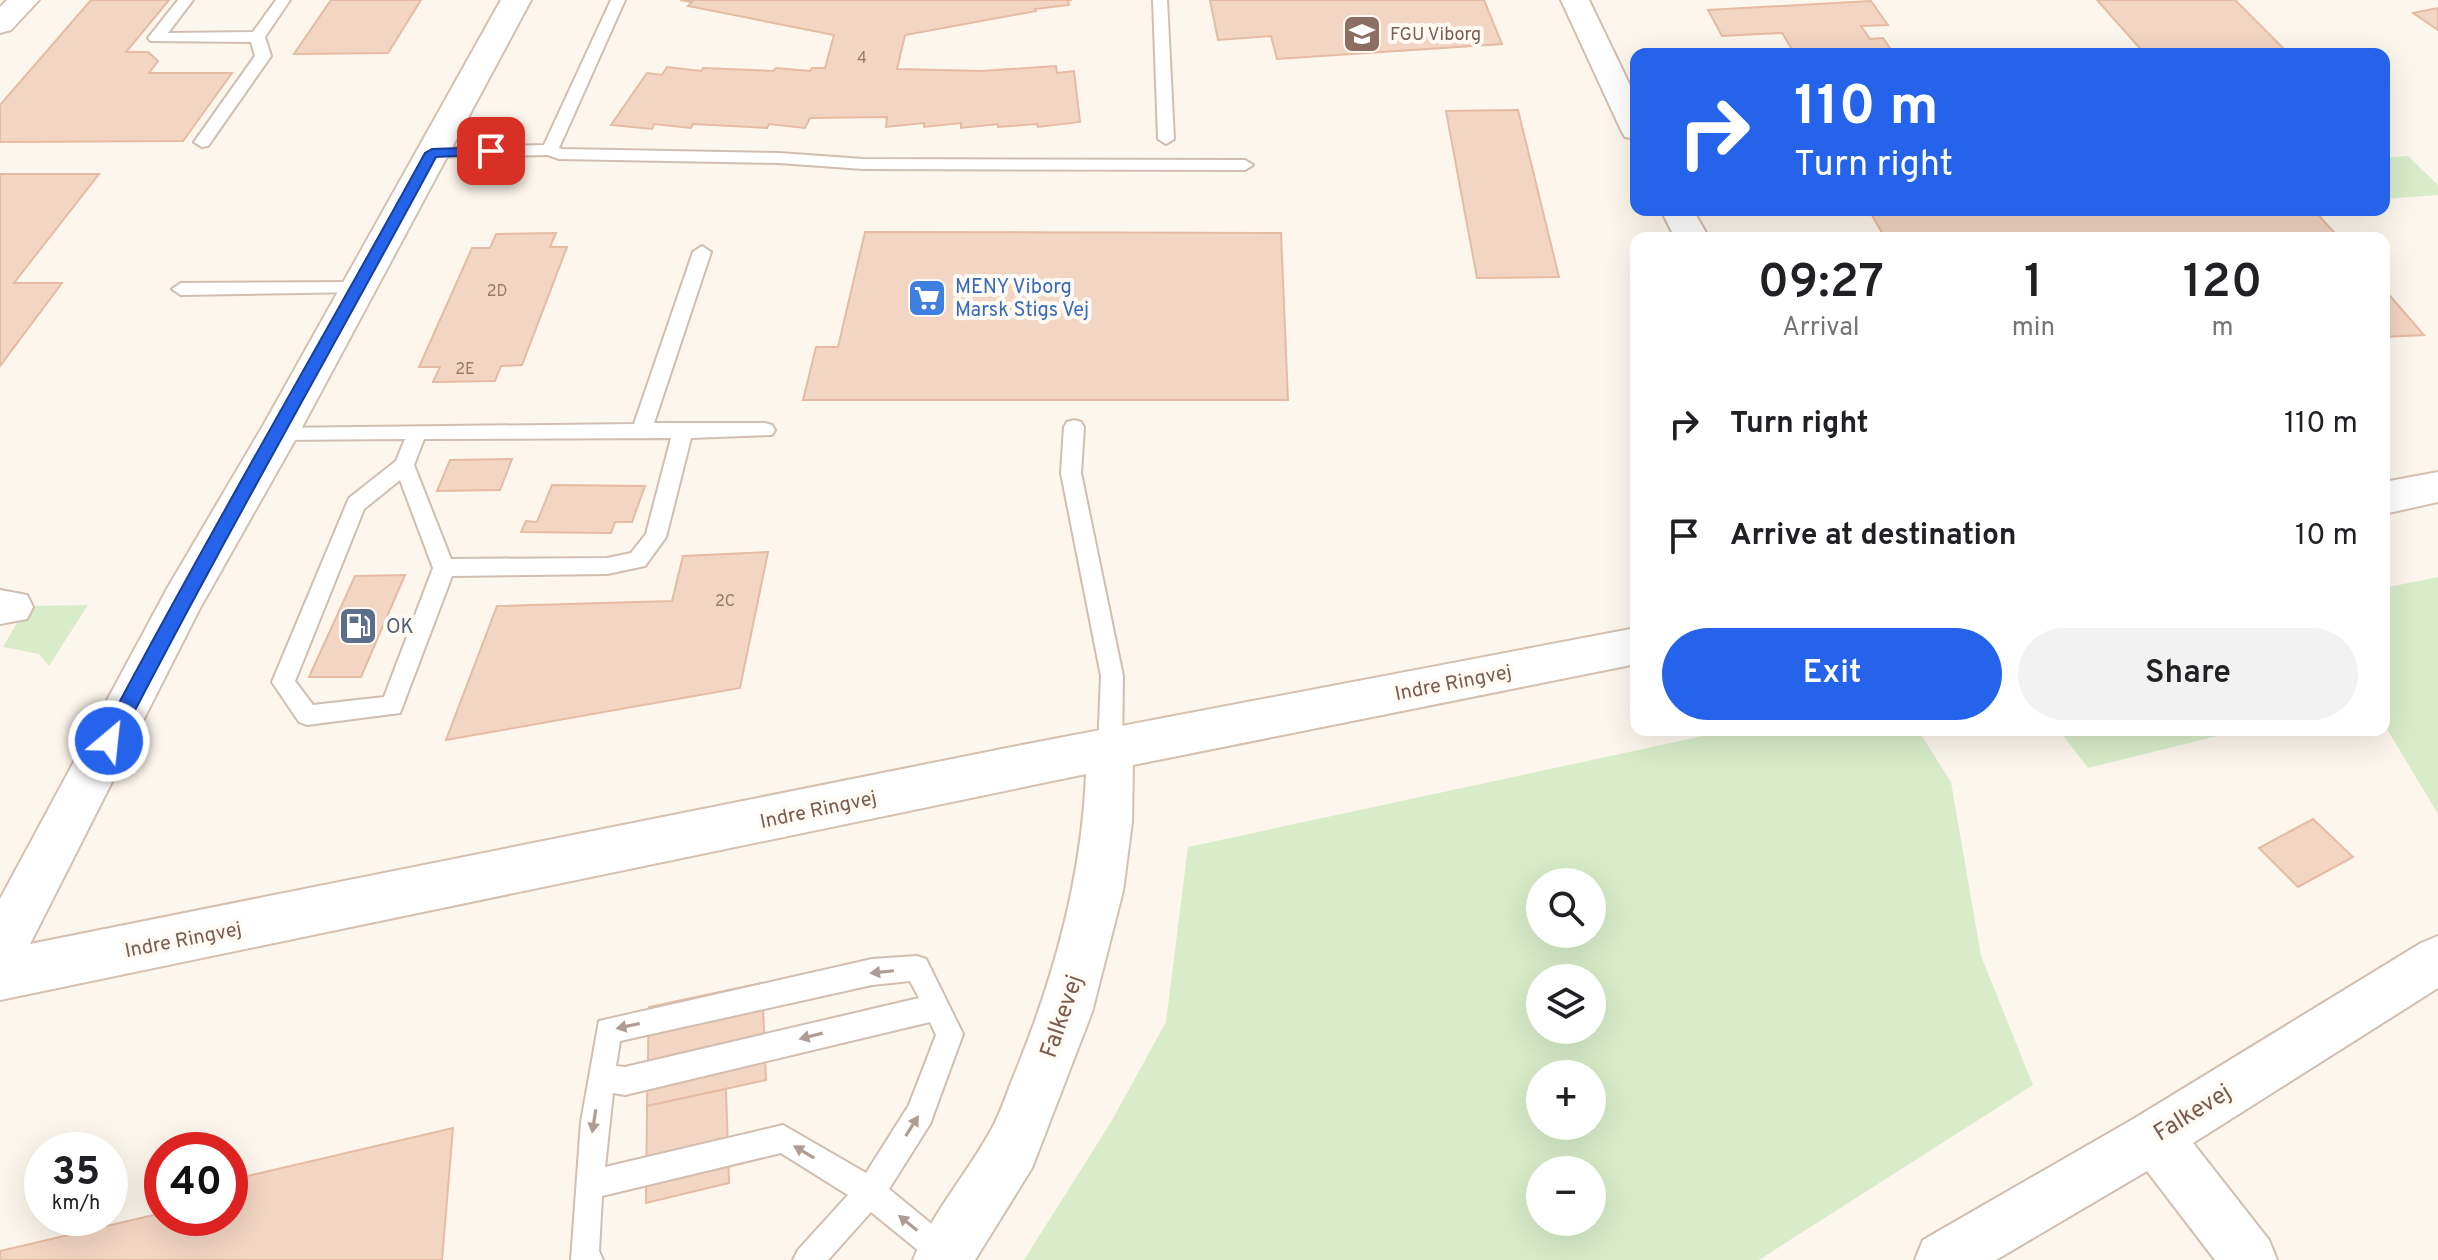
<!DOCTYPE html>
<html lang="en">
<head>
<meta charset="utf-8">
<style>
	body { margin:0; font-family:Overpass,sans-serif; background:#f2f2f2; color:#202124; height:100vh; display:flex; flex-direction:column; font-size:30px; white-space:nowrap }
	* { box-sizing:border-box; margin:0 }
	p { font-size:26px; color:#757577 }
	.icon { flex:none; width:44px; height:44px; fill:none; stroke:currentColor; stroke-width:2; stroke-linecap:round; stroke-linejoin:round }
	.map { position:relative; flex:1; overflow:hidden }
	.details { position:absolute; left:1630px; top:232px; width:760px; height:504px; display:flex; flex-direction:column; background:#fff; border-radius:16px; box-shadow:0 8px 32px #0002 }
	.details>* { flex:none }
	.banner { position:absolute; left:1630px; top:48px; width:760px; height:168px; border-radius:16px; box-shadow:0 8px 32px #0002; background:#2563eb; color:#fff; overflow:hidden }
	.fabs { position:absolute; left:1526px; top:868px; display:grid; gap:16px }
	.fabs a { display:grid; place-items:center; width:80px; height:80px; border-radius:50%; background:#fff; box-shadow:0 8px 32px #0002; font-size:40px }
	.speed { position:absolute; left:24px; top:1132px; display:flex; gap:16px; font-size:40px; font-weight:700; text-align:center }
	.speed>* { display:grid; place-content:center; width:104px; height:104px; border-radius:50%; background:#fff; box-shadow:0 8px 32px #0002; line-height:1 }
	.speed small { font-size:20px; font-weight:400 }
	.speed .limit { border:12px solid #d22; background:#fff; color:#111 }
	.pin { position:absolute; display:grid; place-items:center; width:68px; height:68px; color:#fff; margin:-34px; border-radius:16px; box-shadow:0 4px 12px #0006 }
	.me { position:absolute; width:88px; margin:-44px; rotate:28deg; stroke-linejoin:round; filter:drop-shadow(0 0 6px #0008) }
	.turn { display:flex; align-items:center; gap:28px; height:168px; padding:0 32px; font-size:36px }
	.turn .icon { width:104px; height:104px; stroke-width:2.5 }
	.turn b { display:block; font-size:56px; line-height:68px }
	.eta { display:flex; justify-content:space-evenly; align-items:center; height:136px; text-align:center }
	.eta b { font-size:48px; font-weight:600; line-height:56px }
	.button { display:flex; gap:16px; margin-top:auto; padding:16px 32px }
	.button a { flex:1; height:92px; border-radius:48px; background:#2563eb; color:#fff; font-size:32px; font-weight:600; line-height:92px; text-align:center }
	.button a+a { background:#f2f2f2; color:#202124 }
	ul { padding:0; list-style:none }
	li { display:flex; align-items:center; gap:24px; height:112px; padding:0 32px }
	li div { flex:1 }
	li b { display:block; font-size:30px }
	li em { font-style:normal }
	.map>svg:first-child { display:block }
	.green { fill:#d8ecc9; fill-rule:evenodd }
	.building { fill:#f3d5c3; stroke:#e6bba3; stroke-width:2 }
	.lines { fill:none; stroke-linecap:round; stroke-linejoin:round }
	.lane-casing { stroke:#d1beb0; stroke-width:4 }
	.street-casing { stroke:#d1beb0; stroke-width:4 }
	.secondary-casing { stroke:#d6c0b0; stroke-width:4 }
	.lane { fill:#fff; fill-rule:evenodd }
	.street { fill:#fff; fill-rule:evenodd }
	.secondary { fill:#fff; fill-rule:evenodd }
	.oneway { fill:#af9d94 }
	.route { fill:#2563eb; stroke:#184099; stroke-width:2 }
	.labels { text-anchor:middle; stroke-width:8; stroke-linejoin:round; paint-order:stroke }
	.number-label { font-size:16px; fill:#987a6a }
	.far-education-label { font-size:18px; fill:#785e54; stroke:#fffaf3; text-anchor:start }
	.shop-label { font-size:20px; fill:#366cbe; stroke:#fffaf3; text-anchor:start }
	.service-label { font-size:20px; fill:#4e5e75; stroke:#fffaf3; text-anchor:start }
	.street-label { font-size:20px; fill:#7a5c4d; stroke:#fffaf3 }
	.near-street-label { font-size:24px; fill:#7a5c4d; stroke:#fffaf3 }
</style>
</head>
<body>
<div class="map">
<svg width="2438" height="1260" viewBox="0 0 2438 1260">
	<rect width="100%" height="100%" fill="#fdf6ec"/>
	<g class="green">
		<path d="M2408 156 2438 185V195L2384 199V158Z"/>
		<path d="M2438 577V814L2384 724V588Z"/>
		<path d="M88 605 49 666 39 654 3 647 27 606Z"/>
		<path d="M1731 730H1918L1951 782 1981 956 2033 1085 1759 1260H1024L1111 1122 1166 1022 1188 847ZM1592 882V934H1540V882ZM1592 978V1030H1540V978ZM1592 1074V1126H1540V1074ZM1540 1170H1592V1222H1540Z"/>
		<path d="M2059 730H2242L2088 768Z"/>
	</g>
	<g class="building">
		<path d="M91 0H169L126 52H148L158 61 149 73H232L183 141 0 142V105Z"/>
		<path d="M331 0H421L388 53 294 54Z"/>
		<path d="M680 0H1072L1068 1 1069 5 1035 9 1036 11 905 35 897 69 982 71 1056 66 1057 73 1074 71 1080 122 1038 127 1037 124 998 127V124L961 128V123L924 127V123L886 127 887 117 810 118 805 128 769 124 767 128 693 124 691 128 654 124 652 129 611 125 647 73 662 75 667 67 701 71 703 68 773 71 776 68 810 71 812 68H825L834 35 688 6 692 2Z"/>
		<path d="M1210 0H1484L1502 44 1277 59 1271 36 1218 40Z"/>
		<path d="M2097 0H2235L2285 50 2145 54Z"/>
		<path d="M1871 1 1888 25 1861 26 1870 39 1883 38 1894 54H1795L1782 33 1722 36 1708 10Z"/>
		<path d="M2438 8V30L2413 13Z"/>
		<path d="M1518 110 1559 277 1477 278 1446 111Z"/>
		<path d="M0 174H99L14 283H62L0 366Z"/>
		<path d="M1869 210H2314L2339 238H1885Z"/>
		<path d="M865 232 1281 233 1288 400H803L816 347H838Z"/>
		<path d="M556 233 550 247H567L522 365 501 366 495 381 433 382 440 367H419L472 248H490L496 234Z"/>
		<path d="M2384 289 2424 335 2384 337Z"/>
		<path d="M512 459 500 490 437 491 450 460Z"/>
		<path d="M552 485 645 486 632 522H615L611 533 521 532 526 521 537 522Z"/>
		<path d="M768 552 740 688 446 740 497 606 672 601 683 556Z"/>
		<path d="M405 575 361 677H309L355 576Z"/>
		<path d="M2313 819 2353 857 2298 887 2259 848Z"/>
		<path d="M762 983 766 1080 647 1106 649 1007Z"/>
		<path d="M726 1089 729 1183 646 1203 647 1106Z"/>
		<path d="M453 1128 442 1260H0V1251L162 1213V1218H230V1180Z"/>
	</g>
	<g class="lines">
		<defs>
			<g id="lane">
				<path d="M178 0H193L168 33 253 32 276 0H290L265 37 271 56 208 146 202 147 194 142 255 56 251 42 151 41 148 38Z"/>
				<path d="M611 0H625L559 148 562 149 779 153 863 159 1245 160 1253 165 1245 170 863 169 779 163 559 159 548 155 426 157 424 153 426 149 432 148 544 145Z"/>
				<path d="M1153 0H1167L1174 139 1166 144 1158 139Z"/>
				<path d="M702 246 711 252 654 423H765L772 425 775 430 772 435 691 438 666 537 645 566 607 574 452 576 400 713 307 725 299 722 272 682 349 498 396 461 405 439 279 440 272 438 269 433 272 428 634 424 693 252ZM671 438 646 534 631 553 607 558 451 559 414 465 424 439ZM400 480 433 568 384 697 313 705 295 681 364 509Z"/>
				<path d="M358 282 364 284 367 288 364 292 181 295 172 289 181 283Z"/>
				<path d="M1074 420 1081 422 1084 427 1081 473 1123 676 1122 750 1118 757 1110 760 1102 757 1098 750 1101 676 1061 473 1064 427 1067 422Z"/>
				<path d="M917 956 926 959 963 1034 930 1124 889 1189 956 1244 961 1254 958 1260H930L871 1212 828 1260H793L798 1250 848 1195 781 1153 602 1196 599 1251 603 1260H571L581 1122 599 1021 872 959ZM910 981 919 998 625 1067 616 1066 620 1041 872 985ZM930 1022 936 1035 909 1105 866 1173 783 1125 605 1167 613 1093 625 1095Z"/>
			</g>
			<g id="street">
				<path d="M1561 0H1589L1636 98V139L1625 137 1621 130Z"/>
				<path d="M1661 210H1693L1709 238H1675Z"/>
				<path d="M0 590 27 595 33 607 27 619 0 624Z"/>
				<path d="M2438 936V988L2193 1143 2269 1240 2277 1260H2215L2147 1171 1996 1260H1915L1923 1240 2135 1118 2421 943Z"/>
			</g>
			<g id="secondary">
				<path d="M7 0H39L11 30 0 33V7Z"/>
				<path d="M501 0H531L299 433 199 610 30 944 1022 745 1636 628V664L1133 765 1132 822 1123 891 1092 1012 1032 1168 975 1260H913C932 1213 967 1174 991 1130 1002 1111 1008 1088 1017 1068 1055 974 1082 876 1086 774L0 1000V899L168 587 264 424Z"/>
				<path d="M2438 472V502L2384 514V482Z"/>
			</g>
		</defs>
		<use href="#lane" class="lane-casing"/>
		<use href="#street" class="street-casing"/>
		<use href="#secondary" class="secondary-casing"/>
		<use href="#lane" class="lane"/>
		<use href="#street" class="street"/>
		<use href="#secondary" class="secondary"/>
	</g>
	<defs><path id="oneway-solid" d="M-6-.8H1V-3.2L6.5 0L1 3.2V.8H-6Z" transform="scale(2)"/></defs>
	<g class="oneway">
		<use href="#oneway-solid" transform="translate(882 972) rotate(174)"/>
		<use href="#oneway-solid" transform="translate(628 1026) rotate(168)"/>
		<use href="#oneway-solid" transform="translate(811 1036) rotate(166)"/>
		<use href="#oneway-solid" transform="translate(594 1121) rotate(99)"/>
		<use href="#oneway-solid" transform="translate(912 1126) rotate(-58)"/>
		<use href="#oneway-solid" transform="translate(804 1152) rotate(-149)"/>
		<use href="#oneway-solid" transform="translate(908 1223) rotate(-141)"/>
	</g>
	<path class="route" d="M491 147 495 148V154L436 157C330 354 218 548 116 747L109 750 102 747 100 741 102 735C205 539 318 348 425 153L432 149Z"/>
	<defs>
		<symbol id="school-square" viewBox="-11 -11 22 22"><rect x="-9" y="-9" width="18" height="18" rx="4" fill="#8d6e63" stroke="#fffaf3"/><path d="M0-5L7-2L0 1L-7-2ZM-4 1L0 2.5L4 1V4Q0 6-4 4Z" fill="#fff"/></symbol>
		<symbol id="supermarket-square" viewBox="-11 -11 22 22"><rect x="-9" y="-9" width="18" height="18" rx="4" fill="#3f7fe0" stroke="#fffaf3"/><path d="M-6-5.5h2.5l.6 2H6L4.5 2H-2.5L-4.4-4H-6ZM-1.5 3.2a1.3 1.3 0 1 0 .1 0ZM3 3.2a1.3 1.3 0 1 0 .1 0Z" fill="#fff"/></symbol>
		<symbol id="fuel-square" viewBox="-11 -11 22 22"><rect x="-9" y="-9" width="18" height="18" rx="4" fill="#5c6f8a" stroke="#fffaf3"/><path d="M-5.5-6h7V0h2V4h1.3V-2.5L3-4.5l.8-.8L6-3V5H2.5V1h-1V6h-7ZM-4.2-4.7v3.2H.2V-4.7Z" fill="#fff"/></symbol>
	</defs>
	<g fill-rule="evenodd">
		<use href="#school-square" x="1340" y="12" width="44" height="44"/>
		<use href="#supermarket-square" x="905" y="276" width="44" height="44"/>
		<use href="#fuel-square" x="336" y="604" width="44" height="44"/>
	</g>
	<g class="labels">
		<g class="number-label">
			<text x="862" y="63">4</text>
			<text x="497" y="296">2D</text>
			<text x="465" y="374">2E</text>
			<text x="725" y="606">2C</text>
		</g>
		<g class="far-education-label">
			<text x="1390" y="40">FGU Viborg</text>
		</g>
		<g class="shop-label">
			<text x="955" y="293">MENY Viborg<tspan x="955" dy="23">Marsk Stigs Vej</tspan></text>
		</g>
		<g class="service-label">
			<text x="386" y="633">OK</text>
		</g>
		<g class="street-label">
			<text transform="translate(1453 682) rotate(-11)" y="7">Indre Ringvej</text>
			<text transform="translate(818 809) rotate(-12)" y="7">Indre Ringvej</text>
			<text transform="translate(183 939) rotate(-11)" y="7">Indre Ringvej</text>
		</g>
		<g class="near-street-label">
			<text transform="translate(1061 1016) rotate(-71)" y="8">Falkevej</text>
			<text transform="translate(2192 1112) rotate(-32)" y="8">Falkevej</text>
		</g>
	</g>
</svg>
<div class="fabs">
<a><svg class="icon" aria-label="search" viewBox="0 0 24 24"><circle cx="10" cy="10" r="6"/><path d="M15 15l6 6"/></svg></a>
<a><svg class="icon" aria-label="layers" viewBox="0 0 24 24"><path d="M12 4l9 5-9 5-9-5zM3 14l9 5 9-5"/></svg></a>
<a>+</a>
<a>−</a>
</div>
<div class="speed"><div>35<small>km/h</small></div><div class="limit">40</div></div>
<div class="pin" style="left:491px;top:151px;background:#d93025"><svg class="icon" aria-label="arrive" viewBox="0 0 24 24"><path d="M6 21V4h12l-3 4 3 4H6"/></svg></div>
<svg class="me" style="left:109px;top:741px" viewBox="-20 -20 40 40"><circle r="17" fill="#2563eb" stroke="#fff" stroke-width="3"/><path d="M0-11L8 9 0 5-8 9z" fill="#fff"/></svg>
<div class="banner">
<div class="turn"><svg class="icon" aria-label="right" viewBox="0 0 24 24"><path d="M7 20v-9h11M14 6l5 5-5 5"/></svg><div><b>110 m</b>Turn right</div></div>
</div>
<section class="details">
<div class="eta">
<div><b>09:27</b><p>Arrival</p></div>
<div><b>1</b><p>min</p></div>
<div><b>120</b><p>m</p></div>
</div>
<ul>
<li><svg class="icon" aria-label="right" viewBox="0 0 24 24"><path d="M7 20v-9h11M14 6l5 5-5 5"/></svg><div><b>Turn right</b></div><em>110 m</em></li>
<li><svg class="icon" aria-label="arrive" viewBox="0 0 24 24"><path d="M6 21V4h12l-3 4 3 4H6"/></svg><div><b>Arrive at destination</b></div><em>10 m</em></li>
</ul>
<div class="button"><a>Exit</a><a>Share</a></div>
</section>
</div>
</body>
</html>
